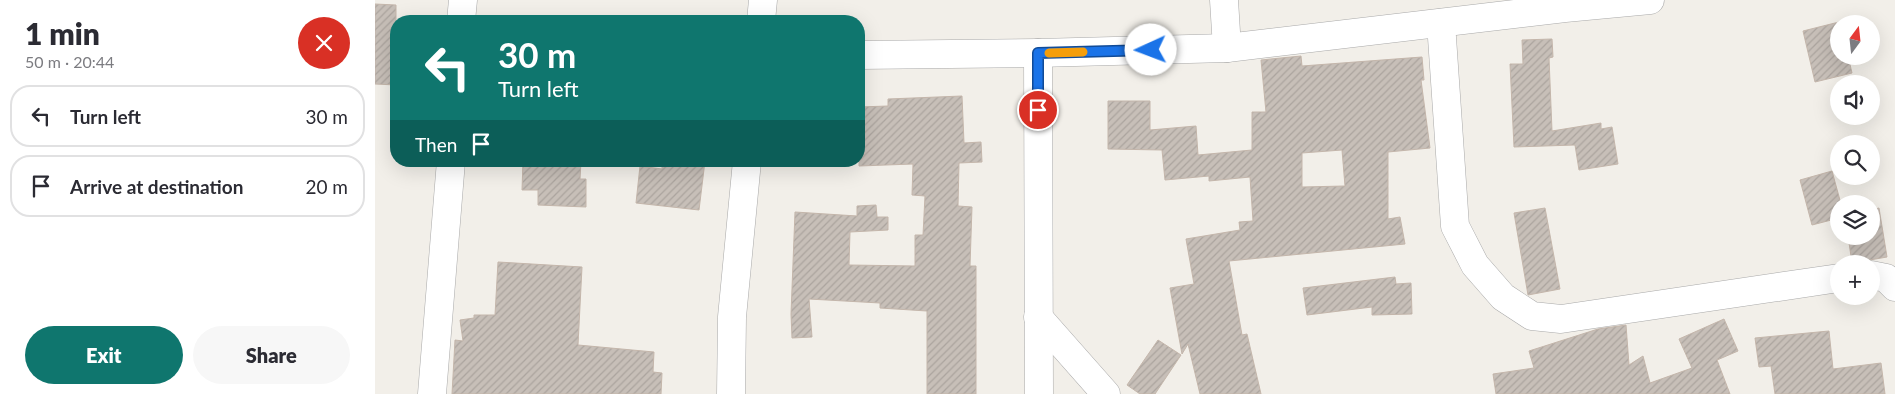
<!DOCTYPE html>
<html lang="en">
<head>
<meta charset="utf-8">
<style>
	body { margin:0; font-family:Lato,sans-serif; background:#f7f7f7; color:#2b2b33; height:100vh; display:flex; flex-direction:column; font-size:19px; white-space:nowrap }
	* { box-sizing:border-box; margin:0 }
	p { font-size:16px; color:#7c7c81 }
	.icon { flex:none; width:28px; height:28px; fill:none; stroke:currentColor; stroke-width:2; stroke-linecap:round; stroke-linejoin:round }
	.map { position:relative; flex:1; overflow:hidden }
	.details { display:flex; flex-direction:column; background:#fff; width:375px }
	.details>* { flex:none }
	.hud { position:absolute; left:15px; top:15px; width:475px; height:152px; border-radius:20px; box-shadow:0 5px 20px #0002; background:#0f766e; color:#fff; overflow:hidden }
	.needle { width:32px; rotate:15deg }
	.fabs { position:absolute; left:1455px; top:15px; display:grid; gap:10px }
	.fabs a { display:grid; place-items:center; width:50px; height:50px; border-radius:50%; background:#fff; box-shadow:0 5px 20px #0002; font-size:25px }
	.pin { position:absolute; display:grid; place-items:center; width:42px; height:42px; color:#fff; margin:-21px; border:2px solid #fff; border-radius:50%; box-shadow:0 1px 5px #0007 }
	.me { position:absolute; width:55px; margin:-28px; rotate:268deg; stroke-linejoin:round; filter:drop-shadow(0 0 4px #0008) }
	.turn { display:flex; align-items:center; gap:18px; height:105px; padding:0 25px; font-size:22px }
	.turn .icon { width:65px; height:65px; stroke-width:2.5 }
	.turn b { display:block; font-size:35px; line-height:42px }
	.then { display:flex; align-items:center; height:48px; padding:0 25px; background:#0003; gap:10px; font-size:19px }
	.round { display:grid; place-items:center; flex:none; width:52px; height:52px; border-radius:26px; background:#f7f7f7 }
	.head { display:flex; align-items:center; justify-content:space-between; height:85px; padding:0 25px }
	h1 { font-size:30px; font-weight:800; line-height:38px }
	.cta { display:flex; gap:10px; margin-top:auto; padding:10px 25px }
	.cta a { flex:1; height:58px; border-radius:30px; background:#0f766e; color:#fff; font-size:20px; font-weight:800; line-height:58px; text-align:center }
	.cta a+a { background:#f7f7f7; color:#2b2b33 }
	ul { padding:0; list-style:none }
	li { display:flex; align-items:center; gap:15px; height:62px; margin:0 10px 8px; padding:0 15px; border:2px solid #e1e1e2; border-radius:20px }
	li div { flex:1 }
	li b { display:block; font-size:19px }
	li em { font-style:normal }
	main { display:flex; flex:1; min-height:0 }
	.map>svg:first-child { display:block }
	.building { fill:url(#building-hatch); stroke:#c4b6ab; fill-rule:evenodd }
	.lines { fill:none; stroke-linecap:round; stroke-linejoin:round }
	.minor-casing { stroke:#a9a9a9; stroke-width:29 }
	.minor { stroke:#fff; stroke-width:28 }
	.route-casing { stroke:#114b97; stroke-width:12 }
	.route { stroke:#1a73e8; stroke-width:9 }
	.slow { stroke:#f59e0b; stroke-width:9 }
</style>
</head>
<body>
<main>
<section class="details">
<div class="head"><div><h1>1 min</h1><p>50 m · 20:44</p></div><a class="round" style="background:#d93025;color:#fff"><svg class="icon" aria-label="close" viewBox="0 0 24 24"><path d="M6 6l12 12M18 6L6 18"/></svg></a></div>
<ul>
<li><svg class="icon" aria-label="left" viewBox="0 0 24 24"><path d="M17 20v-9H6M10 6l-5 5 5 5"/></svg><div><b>Turn left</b></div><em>30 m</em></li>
<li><svg class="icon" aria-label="arrive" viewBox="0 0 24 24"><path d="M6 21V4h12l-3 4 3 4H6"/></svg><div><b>Arrive at destination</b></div><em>20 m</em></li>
</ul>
<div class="cta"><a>Exit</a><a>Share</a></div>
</section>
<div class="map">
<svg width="1520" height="394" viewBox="0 0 1520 394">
	<defs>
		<pattern id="building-hatch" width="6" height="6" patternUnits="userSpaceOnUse" patternTransform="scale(1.25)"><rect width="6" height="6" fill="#c7bfb8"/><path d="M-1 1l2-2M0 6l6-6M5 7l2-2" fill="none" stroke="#aba49e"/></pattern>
	</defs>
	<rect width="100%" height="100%" fill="#f2efe9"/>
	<g class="building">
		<path d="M0 4 21 5V85L0 84Z"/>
		<path d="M1464 22V56H1473L1477 73 1440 82 1428 31Z"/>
		<path d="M1177 39 1178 57 1174 58 1177 131 1226 123V129L1237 127 1243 164 1204 170 1200 145 1139 147 1135 64H1148L1147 40Z"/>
		<path d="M926 56 927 66 1047 57 1049 80H1046L1055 148 1013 152V219L1025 217 1030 244 854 261 867 335 872 334 886 394H825L813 344 807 354 795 288 819 284 811 239 865 230 864 222 878 221 875 177 834 181V176L790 180 787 150 733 149V101H775V130L821 126 823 155 877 150V112H891L886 60ZM967 150 970 186 927 187V153Z"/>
		<path d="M587 96 589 143 606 142 607 162 584 163 583 206 597 207 595 266H601V394H552V311L505 308V303L434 299 437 337 417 338 416 314 420 212 482 216V206L501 205 502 217H513V230L475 232 474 265 540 266V235H548L550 196 537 195 538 164 484 166V107L513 106V99Z"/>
		<path d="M148 161H206L205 179H211V207L163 205V190H147Z"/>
		<path d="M287 161H330L324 210 261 203 265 166 287 169Z"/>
		<path d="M1457 171 1466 204H1464V218L1437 225 1425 180Z"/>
		<path d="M1170 208 1185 289 1153 295 1139 213Z"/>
		<path d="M1504 208 1512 257 1477 263 1473 236H1496V210Z"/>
		<path d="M123 262 207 267 203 345 279 352 278 372 287 373 286 394H77L80 340 88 341 85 320 99 318V315H120Z"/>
		<path d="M1020 277 1021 284 1036 283 1037 314 997 315V307L932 315 928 288Z"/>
		<path d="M1349 319 1363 351 1342 360 1355 394H1121L1118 374 1159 368 1154 351 1223 329 1251 325 1254 365 1268 356 1275 383 1317 368 1304 339Z"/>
		<path d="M1454 331 1458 369 1506 363 1510 394H1400L1396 366 1384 367 1380 338Z"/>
		<path d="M783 340 806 355 780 394H765L752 385Z"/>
	</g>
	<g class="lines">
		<defs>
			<g id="minor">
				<path d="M849 0 852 48"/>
				<path d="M86 21 88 0"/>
				<path d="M386 21 388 0"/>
				<path d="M1066 23 1080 226 1100 265 1128 297 1157 316 1186 319 1464 278"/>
				<path d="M663 53 664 394"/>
				<path d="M484 55 663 53 852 48 1190 8 1275 0"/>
				<path d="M1496 275 1511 278 1520 287"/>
				<path d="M663 317 731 394"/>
				<path d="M57 394 76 161"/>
				<path d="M356 394 357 317 372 161"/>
			</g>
		</defs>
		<use href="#minor" class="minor-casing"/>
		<use href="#minor" class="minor"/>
	</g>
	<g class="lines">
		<defs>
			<path id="route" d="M663 110V53L776 50"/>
		</defs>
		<use href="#route" class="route-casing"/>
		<use href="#route" class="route"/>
		<path class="slow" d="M674 53 708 52"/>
	</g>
</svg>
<div class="fabs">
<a><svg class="needle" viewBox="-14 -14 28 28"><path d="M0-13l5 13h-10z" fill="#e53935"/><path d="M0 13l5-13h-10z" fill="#7c7c81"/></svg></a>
<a><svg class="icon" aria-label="sound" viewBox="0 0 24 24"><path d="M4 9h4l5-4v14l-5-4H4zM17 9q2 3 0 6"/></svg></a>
<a><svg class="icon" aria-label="search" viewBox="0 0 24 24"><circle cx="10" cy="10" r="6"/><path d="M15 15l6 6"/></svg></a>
<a><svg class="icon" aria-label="layers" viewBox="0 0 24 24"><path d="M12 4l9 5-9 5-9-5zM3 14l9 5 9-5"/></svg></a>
<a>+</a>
</div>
<div class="pin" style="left:663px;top:110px;background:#d93025"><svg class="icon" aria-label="arrive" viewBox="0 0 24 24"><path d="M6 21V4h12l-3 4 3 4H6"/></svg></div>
<svg class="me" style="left:776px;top:50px" viewBox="-20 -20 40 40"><circle r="19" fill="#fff"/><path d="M0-13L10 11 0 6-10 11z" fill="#1a73e8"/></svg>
<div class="hud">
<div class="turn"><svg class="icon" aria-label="left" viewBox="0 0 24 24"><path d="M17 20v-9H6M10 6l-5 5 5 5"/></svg><div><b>30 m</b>Turn left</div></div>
<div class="then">Then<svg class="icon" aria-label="arrive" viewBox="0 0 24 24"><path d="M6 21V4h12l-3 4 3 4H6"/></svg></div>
</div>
</div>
</main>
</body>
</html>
